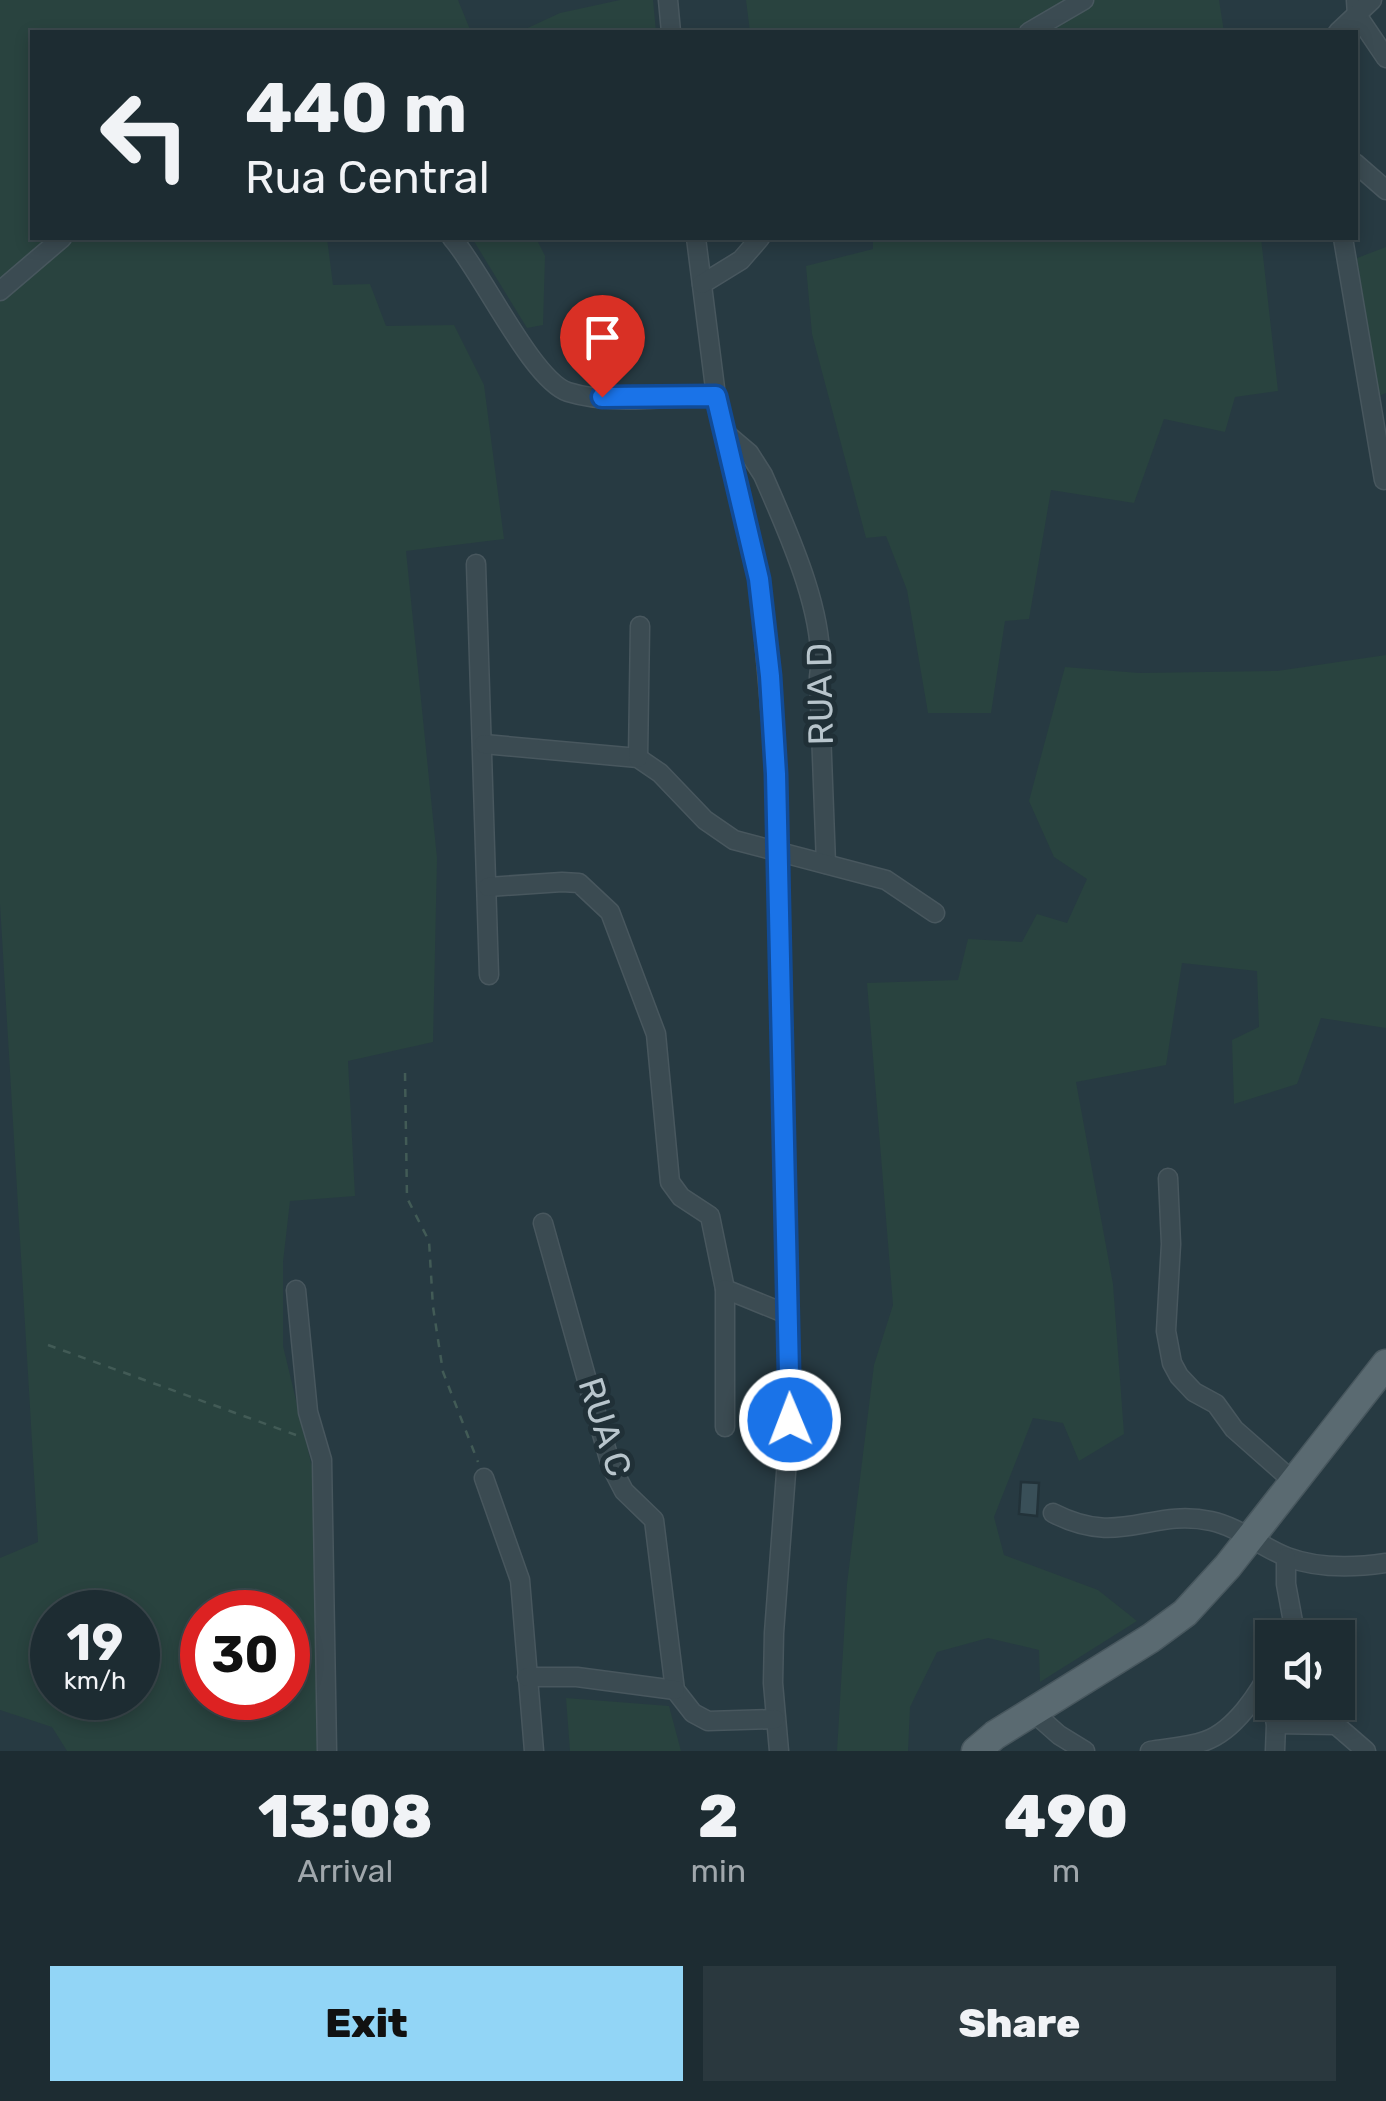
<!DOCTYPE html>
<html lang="en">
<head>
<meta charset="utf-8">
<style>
	body { margin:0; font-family:Rubik,sans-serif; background:#2a383e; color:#f1f3f6; height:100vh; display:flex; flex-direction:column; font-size:38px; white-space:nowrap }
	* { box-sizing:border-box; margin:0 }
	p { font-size:32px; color:#a0a7ac }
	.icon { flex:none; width:55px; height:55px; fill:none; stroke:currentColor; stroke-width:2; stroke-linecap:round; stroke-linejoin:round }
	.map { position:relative; height:1751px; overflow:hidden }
	.details { display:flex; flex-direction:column; background:#1d2c32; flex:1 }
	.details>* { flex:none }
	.guide { position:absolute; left:30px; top:30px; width:1328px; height:210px; border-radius:0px; box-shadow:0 5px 15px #0003,0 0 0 2px #3b484d; background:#1d2c32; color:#f1f3f6; overflow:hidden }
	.fabs { position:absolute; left:1255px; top:1620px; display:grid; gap:20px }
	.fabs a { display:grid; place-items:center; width:100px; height:100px; border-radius:0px; background:#1d2c32; box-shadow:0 5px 15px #0003,0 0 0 2px #3b484d; font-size:50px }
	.speed { position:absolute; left:30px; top:1590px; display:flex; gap:20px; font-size:50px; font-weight:700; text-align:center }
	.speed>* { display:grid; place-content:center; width:130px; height:130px; border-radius:50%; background:#1d2c32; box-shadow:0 5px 15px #0003,0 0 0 2px #3b484d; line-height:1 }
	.speed small { font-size:25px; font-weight:400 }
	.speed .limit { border:15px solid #d22; background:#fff; color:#111 }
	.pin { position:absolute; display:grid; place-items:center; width:85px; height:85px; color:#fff; margin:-102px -42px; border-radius:50% 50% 50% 0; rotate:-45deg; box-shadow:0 0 10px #0007 }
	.pin .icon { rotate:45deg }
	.me { position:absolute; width:110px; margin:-55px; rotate:359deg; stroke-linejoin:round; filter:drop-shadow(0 0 8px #0008) }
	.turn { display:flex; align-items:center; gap:35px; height:210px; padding:0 50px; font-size:45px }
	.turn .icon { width:130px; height:130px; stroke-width:2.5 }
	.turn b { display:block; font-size:70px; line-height:85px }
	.eta { display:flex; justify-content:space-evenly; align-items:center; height:170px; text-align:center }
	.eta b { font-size:60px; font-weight:800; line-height:70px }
	.action { display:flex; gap:20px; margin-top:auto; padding:20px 50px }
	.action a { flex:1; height:115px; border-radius:0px; background:#92d5f6; color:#111; font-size:40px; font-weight:800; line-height:115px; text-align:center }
	.action a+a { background:#2a383e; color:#f1f3f6 }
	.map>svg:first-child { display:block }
	.green { fill:#29433f; fill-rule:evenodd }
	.building { fill:#394f58; stroke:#223239; stroke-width:2.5 }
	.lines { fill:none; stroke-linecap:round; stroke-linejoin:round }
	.street-casing { stroke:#48575e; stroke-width:21 }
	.primary-casing { stroke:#48575e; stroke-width:31 }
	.path { stroke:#425b56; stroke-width:2.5; stroke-dasharray:8 8; stroke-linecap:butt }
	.street { stroke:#3b4b52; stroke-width:18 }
	.primary { stroke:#5a6a71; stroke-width:28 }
	.route-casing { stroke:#114b97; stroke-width:25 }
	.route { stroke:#1a73e8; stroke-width:18 }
	.labels { text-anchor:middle; stroke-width:10; stroke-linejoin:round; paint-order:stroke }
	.street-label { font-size:35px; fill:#b8c5cc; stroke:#203037 }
</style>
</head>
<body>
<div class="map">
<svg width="1386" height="1751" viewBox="0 0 1386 1751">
	<rect width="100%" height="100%" fill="#273a42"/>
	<g class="green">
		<path d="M0 0H458L471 32H32V238H327L333 285 370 284 386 326 454 325 484 385 504 539 406 551 437 858 433 1042 348 1061 355 1196 290 1201 283 1262V1346L313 1471 317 1751H67L52 1727 0 1710V1558L38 1542 0 904ZM52 1612H138V1698H52ZM202 1612H288V1698H202Z"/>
		<path d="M620 0H653L656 32H519L560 13Z"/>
		<path d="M746 0H1219L1224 32H750Z"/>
		<path d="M472 238H536L545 256 543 325 527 328Z"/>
		<path d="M873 238H1261L1278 391 1235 397 1225 432 1164 419 1134 503 1051 490 1029 619 1005 621 991 713H928L907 590 886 536 866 538 812 334 806 266 873 249Z"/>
		<path d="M1386 247V393L1379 396 1357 258Z"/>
		<path d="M1386 655V1028L1321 1018 1297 1084 1234 1104 1232 1040 1259 1027 1257 971 1182 963 1166 1065 1076 1082 1113 1284 1124 1434 1079 1461 1063 1423 1033 1418 994 1517 1004 1555 1098 1590 1137 1621 1040 1682 1039 1650 988 1638 937 1652 910 1707 908 1751H837L847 1584 874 1365 893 1305 867 983 958 980 968 939 1022 942 1037 914 1067 923 1087 879 1054 857 1029 801 1065 667 1139 673 1277 671Z"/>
		<path d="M566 1698 669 1706 681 1751H570Z"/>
	</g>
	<path class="building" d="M1021 1482 1039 1483 1037 1516 1019 1514Z"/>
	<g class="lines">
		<defs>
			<g id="street">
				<path d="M668 0 671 32"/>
				<path d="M1356 0 1357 15 1386 58"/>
				<path d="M1029 32 1084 0"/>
				<path d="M1338 32 1372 0"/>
				<path d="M1355 163 1386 190"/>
				<path d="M452 238C482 272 532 380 568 392 613 406 669 396 716 396"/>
				<path d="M696 238 716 396 759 579 776 774 790 1420 774 1633 773 1683 779 1751"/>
				<path d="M1343 238 1384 480"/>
				<path d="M702 284 741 260 760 238"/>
				<path d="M0 291 62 238"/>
				<path d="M723 431 749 453 763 475C787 530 828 618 819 677L826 864"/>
				<path d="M476 564 489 975"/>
				<path d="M484 744 638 758 660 773 705 820 734 840 886 880 935 913"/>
				<path d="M638 758 640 626"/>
				<path d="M488 887 562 882 579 883 610 912 656 1034 670 1182 681 1197 710 1216 725 1289 789 1315"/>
				<path d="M1168 1178 1171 1244 1166 1331 1172 1363 1179 1376 1194 1392 1216 1404 1234 1429 1294 1482"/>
				<path d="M543 1223 611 1466 624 1491 654 1520 675 1690 693 1713 708 1721 775 1719"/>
				<path d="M296 1290 308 1412 322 1460 327 1751"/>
				<path d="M725 1427V1289"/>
				<path d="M484 1478 520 1580 534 1751"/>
				<path d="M1053 1513C1121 1548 1149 1508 1211 1521 1239 1527 1261 1547 1287 1557 1319 1569 1353 1568 1386 1563"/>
				<path d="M1286 1557V1584L1296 1638"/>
				<path d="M527 1677H577L675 1690"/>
				<path d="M1266 1680 1276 1724 1275 1751"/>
				<path d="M1323 1702 1336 1725 1366 1751"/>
				<path d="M1033 1712 1059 1735 1085 1751"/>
				<path d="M1276 1724 1336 1725"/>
				<path d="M1150 1751C1168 1748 1188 1747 1205 1741 1234 1731 1260 1693 1272 1666"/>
			</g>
			<path id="primary" d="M976 1751 995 1735 1151 1638 1185 1613 1228 1566 1386 1364"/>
		</defs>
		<use href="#street" class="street-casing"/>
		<use href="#primary" class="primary-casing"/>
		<g class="path">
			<path d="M405 1073 407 1198 429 1241 433 1307 443 1372 478 1462"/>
			<path d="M48 1345 296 1435"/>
		</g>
		<use href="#street" class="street"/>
		<use href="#primary" class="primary"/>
	</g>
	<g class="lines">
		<defs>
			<path id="route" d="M602 397 716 396 759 579 770 676 776 774 790 1420"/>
		</defs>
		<use href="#route" class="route-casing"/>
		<use href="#route" class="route"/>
	</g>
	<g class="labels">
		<g class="street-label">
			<text transform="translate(820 694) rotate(-91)" y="12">RUA D</text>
			<text transform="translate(605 1427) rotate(72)" y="12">RUA C</text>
		</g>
	</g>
</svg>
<div class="fabs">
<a><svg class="icon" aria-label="sound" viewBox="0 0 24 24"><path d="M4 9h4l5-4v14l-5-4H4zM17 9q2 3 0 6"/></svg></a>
</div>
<div class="speed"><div>19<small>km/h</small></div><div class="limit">30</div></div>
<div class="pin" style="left:602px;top:397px;background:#d93025"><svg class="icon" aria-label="arrive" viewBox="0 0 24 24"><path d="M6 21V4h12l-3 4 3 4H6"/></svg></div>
<svg class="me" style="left:790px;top:1420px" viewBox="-20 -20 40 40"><circle r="17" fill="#1a73e8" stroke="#fff" stroke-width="3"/><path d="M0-11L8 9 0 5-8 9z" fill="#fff"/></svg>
<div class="guide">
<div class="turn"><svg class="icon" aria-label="left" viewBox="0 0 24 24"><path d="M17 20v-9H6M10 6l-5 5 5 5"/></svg><div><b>440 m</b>Rua Central</div></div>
</div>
</div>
<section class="details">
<div class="eta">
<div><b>13:08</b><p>Arrival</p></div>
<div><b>2</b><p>min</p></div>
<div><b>490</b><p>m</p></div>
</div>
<div class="action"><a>Exit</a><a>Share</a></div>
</section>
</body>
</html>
